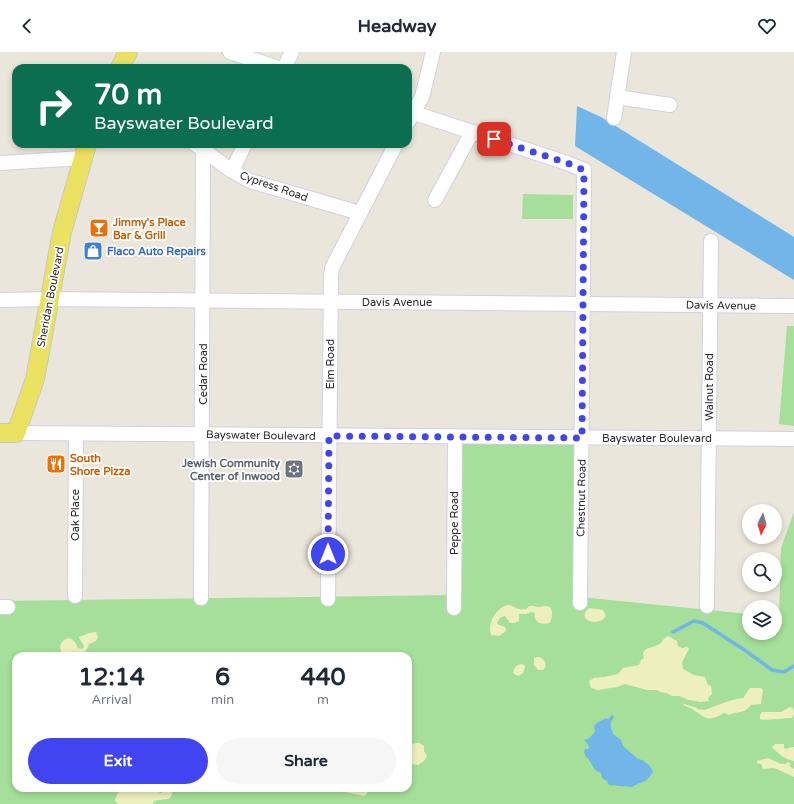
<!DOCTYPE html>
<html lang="en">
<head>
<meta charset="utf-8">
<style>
	body { margin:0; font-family:"Varela Round",sans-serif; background:#f6f6f7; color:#1f2937; height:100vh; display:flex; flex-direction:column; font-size:15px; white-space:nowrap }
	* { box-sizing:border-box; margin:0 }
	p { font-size:13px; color:#747a83 }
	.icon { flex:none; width:22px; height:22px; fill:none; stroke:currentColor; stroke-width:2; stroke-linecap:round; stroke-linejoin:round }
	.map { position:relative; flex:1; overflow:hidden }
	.drawer { position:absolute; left:12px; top:600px; width:400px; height:140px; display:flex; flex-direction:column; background:#fff; border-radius:12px; box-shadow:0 2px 6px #0003 }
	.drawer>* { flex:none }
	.guide { position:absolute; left:12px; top:12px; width:400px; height:84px; border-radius:12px; box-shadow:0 2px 6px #0003; background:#0b6e4f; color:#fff; overflow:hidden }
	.needle { width:26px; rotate:185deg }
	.controls { position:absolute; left:742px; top:452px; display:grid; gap:8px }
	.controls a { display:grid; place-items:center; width:40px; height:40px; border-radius:50%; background:#fff; box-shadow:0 2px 6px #0003; font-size:20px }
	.pin { position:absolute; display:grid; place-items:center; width:34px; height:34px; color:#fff; margin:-17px; border-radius:8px; box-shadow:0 2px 6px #0006 }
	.me { position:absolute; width:44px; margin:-22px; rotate:0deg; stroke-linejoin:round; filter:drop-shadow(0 0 3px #0008) }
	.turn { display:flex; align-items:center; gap:14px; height:84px; padding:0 16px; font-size:18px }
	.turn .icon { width:52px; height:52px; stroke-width:2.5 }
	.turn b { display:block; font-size:28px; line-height:34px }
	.eta { display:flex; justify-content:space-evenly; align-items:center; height:68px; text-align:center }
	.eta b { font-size:24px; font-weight:700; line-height:28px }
	.cta { display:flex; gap:8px; margin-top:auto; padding:8px 16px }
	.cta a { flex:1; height:46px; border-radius:24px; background:#4144f1; color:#fff; font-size:16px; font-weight:700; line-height:46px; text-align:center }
	.cta a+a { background:#f6f6f7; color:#1f2937 }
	header { display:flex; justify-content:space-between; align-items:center; height:52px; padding:0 16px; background:#fff; font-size:18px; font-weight:700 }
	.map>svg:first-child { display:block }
	.green { fill:#a5df99; fill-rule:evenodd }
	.sand { fill:#eeefbf }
	.water { fill:#72b5e8 }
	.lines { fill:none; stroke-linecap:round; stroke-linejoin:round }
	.stream { stroke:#72b5e8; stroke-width:3.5 }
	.minor-casing { stroke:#d0d1e1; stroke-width:16 }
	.major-casing { stroke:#c7c7c7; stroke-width:20 }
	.minor { stroke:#fff; stroke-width:14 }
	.major { stroke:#eae161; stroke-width:18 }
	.route { stroke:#4144f1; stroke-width:7; stroke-dasharray:0 12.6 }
	.labels { text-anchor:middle; stroke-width:3.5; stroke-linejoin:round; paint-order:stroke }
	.street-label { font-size:11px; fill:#292929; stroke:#fff }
	.food-label { font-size:11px; font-weight:bold; fill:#c56008; stroke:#fff; text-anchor:start }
	.shop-label { font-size:11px; font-weight:bold; fill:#366cbe; stroke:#fff; text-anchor:start }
	.worship-label { font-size:11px; font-weight:bold; fill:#5b616d; stroke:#fff; text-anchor:end }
</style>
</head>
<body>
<header><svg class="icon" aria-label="back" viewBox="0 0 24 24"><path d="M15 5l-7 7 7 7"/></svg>Headway<svg class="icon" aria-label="heart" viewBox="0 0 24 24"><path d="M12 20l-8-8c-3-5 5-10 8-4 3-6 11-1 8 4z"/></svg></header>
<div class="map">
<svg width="794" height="752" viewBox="0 0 794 752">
	<rect width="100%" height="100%" fill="#eae6db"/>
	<g class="green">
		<path d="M523 142 573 143V167H522Z"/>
		<path d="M787 274H794V374L779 372Z"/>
		<path d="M452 384 582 386 580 545 749 562V581H775V565H779L781 496 794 460V752H0V549L452 543ZM16 604H408V736H16Z"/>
	</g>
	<g class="sand">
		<path d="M507 553C514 553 517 559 525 557 528 557 527 555 530 554 533 553 536 555 539 555 541 555 543 554 545 554 555 553 552 566 550 571 542 573 533 571 535 561L532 560 526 562H519V569L514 571H510L505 564C500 565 499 567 497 571L499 573 505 575 506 579 499 584 491 583C487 572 495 557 507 553Z"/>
		<path d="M589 556 603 558 606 564C598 576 575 568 589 556Z"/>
		<path d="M96 580 98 585 96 589 89 592C85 604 80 599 71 600L69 603H65L61 600 60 594C65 582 74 585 78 596L82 597 84 595C83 591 80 589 79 585L89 581Z"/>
		<path d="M668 584 677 589 678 594 682 596 687 595 689 597 682 610 683 617 694 623 705 625 708 633 711 634 712 642 708 646 709 649 700 650 689 648 679 644H672L667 641 660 640 658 638H647L625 632 617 635 598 638 591 636 589 629 594 626 604 625 618 622 623 616 639 613 641 608 644 606 643 601 646 597C651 595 657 594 661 591 664 587 664 586 668 584Z"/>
		<path d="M537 605C544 605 549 613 543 618H538L534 613V606Z"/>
		<path d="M521 612 524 613 525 615 523 621 519 624 514 622 513 620 516 614Z"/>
		<path d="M750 636H761L763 638 761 652 751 653C743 663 739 658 729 663L724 661C707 671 706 666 692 657 689 655 685 654 681 651L697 656V657L705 658C712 655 738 645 743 646Z"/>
		<path d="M790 655 793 656 794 662 792 666 763 668 760 667V663L762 660H781Z"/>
		<path d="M415 691H419L424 694V699L427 704 424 709 418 713 408 711V695Z"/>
		<path d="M775 692H784V696L786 697 791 695H794V709C786 708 777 701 772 695Z"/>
		<path d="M768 706 781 712H785L788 710 791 712 789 714 794 717V725L779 718 774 716 763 717 761 712 757 711V709Z"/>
		<path d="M126 736 144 738 149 736H154L160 741H162L163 736H172C174 751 163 746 154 749L153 752H118L115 749C117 742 118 738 126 736Z"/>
		<path d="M340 736H367C369 740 367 742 364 744L345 740Z"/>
	</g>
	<g class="water">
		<path d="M577 54 601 65 794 185V228L575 94Z"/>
		<path d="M607 666 609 669 613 682 621 688 623 694 638 707 642 708 650 714 653 720C646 732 641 729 632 735L609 733 607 729 602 726 601 721 595 718 588 706 586 705 584 700 585 697H589L588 692 584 688 588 687 595 680 594 674 598 670Z"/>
	</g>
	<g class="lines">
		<g class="stream">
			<path d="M673 580 694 569 703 571 746 599 772 618 784 620 794 614"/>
			<path d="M609 673V669L612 665"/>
		</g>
		<defs>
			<g id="minor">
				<path d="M230 0 278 16"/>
				<path d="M284 16 292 0"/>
				<path d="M617 45 670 53"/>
				<path d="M408 59 567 111 584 118 580 551"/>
				<path d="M614 66 624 0"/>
				<path d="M408 70 422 45 433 0"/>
				<path d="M195 92 232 119 250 129 360 161"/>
				<path d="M0 111 83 106"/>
				<path d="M232 119 245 92"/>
				<path d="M435 148 472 80"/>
				<path d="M0 248 50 247 794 254"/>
				<path d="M16 381 794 387"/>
				<path d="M75 544 76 382"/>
				<path d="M201 546 203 98"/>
				<path d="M328 547 331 224 332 216 396 92"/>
				<path d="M707 554 711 189"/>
				<path d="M0 555H8"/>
				<path d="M454 556 455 385"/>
			</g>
			<g id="major">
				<path d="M120 16 128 0"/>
				<path d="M0 381H16L35 327 62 180 87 92"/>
			</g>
		</defs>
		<use href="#minor" class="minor-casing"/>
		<use href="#major" class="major-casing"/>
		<use href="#minor" class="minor"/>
		<use href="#major" class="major"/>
	</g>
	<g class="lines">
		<path class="route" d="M328 502 329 384 582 386 584 118 567 111 494 87"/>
	</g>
	<defs>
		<symbol id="bar-square" viewBox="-11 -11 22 22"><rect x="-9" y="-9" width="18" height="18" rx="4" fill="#e8710a" stroke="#fff"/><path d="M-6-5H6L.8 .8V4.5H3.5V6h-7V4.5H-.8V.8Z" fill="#fff"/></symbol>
		<symbol id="shop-square" viewBox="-11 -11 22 22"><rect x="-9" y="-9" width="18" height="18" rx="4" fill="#3f7fe0" stroke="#fff"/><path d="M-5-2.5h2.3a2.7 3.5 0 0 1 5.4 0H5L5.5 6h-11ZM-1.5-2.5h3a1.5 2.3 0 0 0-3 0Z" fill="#fff"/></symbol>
		<symbol id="restaurant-square" viewBox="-11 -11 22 22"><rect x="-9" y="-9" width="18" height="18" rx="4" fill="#e8710a" stroke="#fff"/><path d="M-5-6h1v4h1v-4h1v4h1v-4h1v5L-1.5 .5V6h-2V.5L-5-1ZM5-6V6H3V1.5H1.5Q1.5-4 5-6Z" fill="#fff"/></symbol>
		<symbol id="synagogue-square" viewBox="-11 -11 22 22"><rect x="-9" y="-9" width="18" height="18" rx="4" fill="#6b7280" stroke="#fff"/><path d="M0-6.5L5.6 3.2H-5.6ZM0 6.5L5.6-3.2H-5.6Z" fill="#fff"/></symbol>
	</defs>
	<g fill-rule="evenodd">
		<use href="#bar-square" x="88" y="165" width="22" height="22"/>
		<use href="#shop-square" x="82" y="188" width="22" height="22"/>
		<use href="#restaurant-square" x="45" y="401" width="22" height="22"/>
		<use href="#synagogue-square" x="283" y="406" width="22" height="22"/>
	</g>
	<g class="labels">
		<g class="street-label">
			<text transform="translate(274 134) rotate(19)" y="4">Cypress Road</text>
			<text transform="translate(50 245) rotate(-79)" y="4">Sheridan Boulevard</text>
			<text x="397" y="254">Davis Avenue</text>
			<text transform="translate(721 253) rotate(1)" y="4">Davis Avenue</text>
			<text transform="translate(330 312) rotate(-90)" y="4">Elm Road</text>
			<text transform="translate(203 322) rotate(-90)" y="4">Cedar Road</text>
			<text transform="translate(709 335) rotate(-90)" y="4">Walnut Road</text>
			<text transform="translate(261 383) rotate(1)" y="4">Bayswater Boulevard</text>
			<text x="657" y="390">Bayswater Boulevard</text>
			<text transform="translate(581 446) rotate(-89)" y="4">Chestnut Road</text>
			<text transform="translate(75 463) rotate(-90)" y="4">Oak Place</text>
			<text transform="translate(454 471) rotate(-90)" y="4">Peppe Road</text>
		</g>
		<g class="food-label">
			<text x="113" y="174">Jimmy's Place<tspan x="113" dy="13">Bar &amp; Grill</tspan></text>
			<text x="70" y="410">South<tspan x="70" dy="13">Shore Pizza</tspan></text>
		</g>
		<g class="shop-label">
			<text x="107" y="203">Flaco Auto Repairs</text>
		</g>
		<g class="worship-label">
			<text x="280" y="415">Jewish Community<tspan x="280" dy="13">Center of Inwood</tspan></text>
		</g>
	</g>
</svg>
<div class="controls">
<a><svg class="needle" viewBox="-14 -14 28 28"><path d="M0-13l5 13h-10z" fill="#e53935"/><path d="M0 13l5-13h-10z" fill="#747a83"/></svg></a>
<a><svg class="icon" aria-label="search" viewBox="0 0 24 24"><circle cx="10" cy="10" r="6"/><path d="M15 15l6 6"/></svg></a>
<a><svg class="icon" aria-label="layers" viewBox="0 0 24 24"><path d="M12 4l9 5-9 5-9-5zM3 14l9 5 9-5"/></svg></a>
</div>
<div class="pin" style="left:494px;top:87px;background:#d93025"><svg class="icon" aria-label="arrive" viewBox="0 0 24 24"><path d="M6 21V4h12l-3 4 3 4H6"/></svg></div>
<svg class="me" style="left:328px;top:502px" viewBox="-20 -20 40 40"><circle r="17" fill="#4144f1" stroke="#fff" stroke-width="3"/><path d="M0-11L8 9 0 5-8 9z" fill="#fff"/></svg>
<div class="guide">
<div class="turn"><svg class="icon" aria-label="right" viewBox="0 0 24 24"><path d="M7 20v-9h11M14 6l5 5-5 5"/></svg><div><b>70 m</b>Bayswater Boulevard</div></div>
</div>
<section class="drawer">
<div class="eta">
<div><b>12:14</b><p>Arrival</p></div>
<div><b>6</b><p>min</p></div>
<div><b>440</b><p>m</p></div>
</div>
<div class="cta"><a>Exit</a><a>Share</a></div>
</section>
</div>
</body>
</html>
